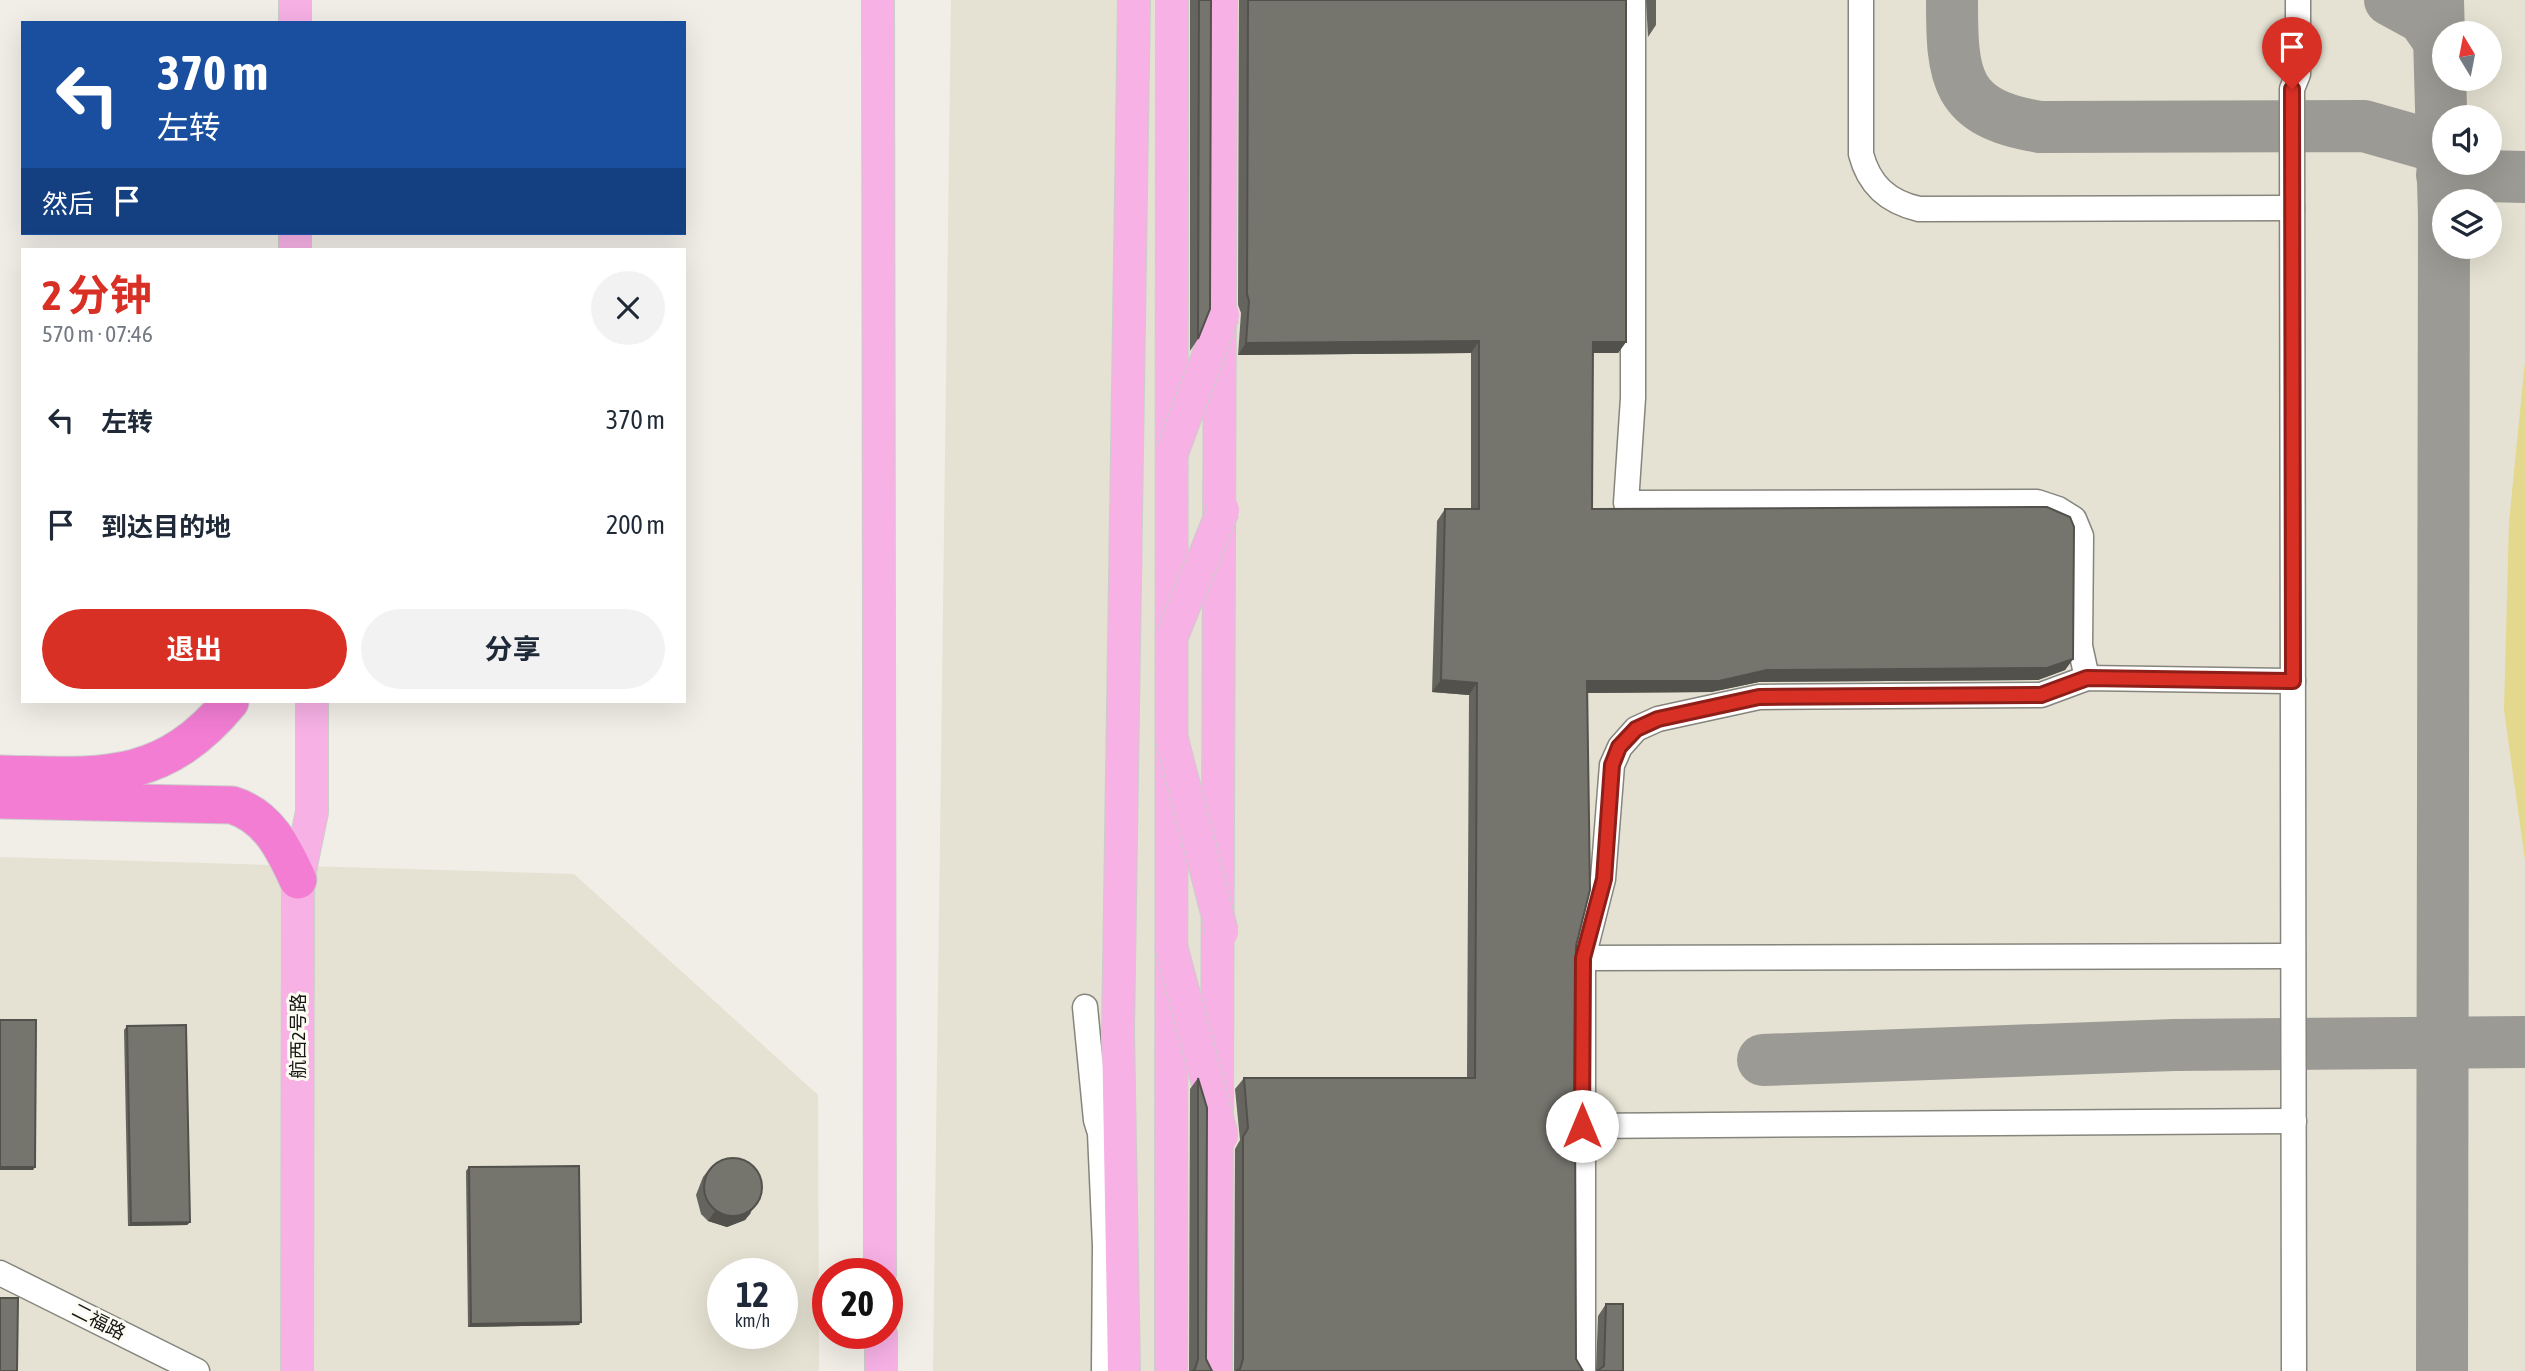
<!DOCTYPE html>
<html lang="zh">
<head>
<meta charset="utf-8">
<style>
	body { margin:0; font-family:"Asap Condensed","Noto Sans SC",sans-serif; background:#f2f2f3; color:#1f2937; height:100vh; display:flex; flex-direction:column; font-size:26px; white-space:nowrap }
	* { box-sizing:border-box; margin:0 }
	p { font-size:23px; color:#747a83 }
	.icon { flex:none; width:38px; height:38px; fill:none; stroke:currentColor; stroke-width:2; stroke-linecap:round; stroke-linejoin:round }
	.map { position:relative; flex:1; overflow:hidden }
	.details { position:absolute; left:21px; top:248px; width:665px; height:455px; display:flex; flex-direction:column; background:#fff; border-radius:0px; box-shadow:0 7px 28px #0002 }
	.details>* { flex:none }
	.banner { position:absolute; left:21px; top:21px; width:665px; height:214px; border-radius:0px; box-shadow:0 7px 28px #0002; background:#1a4fa0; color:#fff; overflow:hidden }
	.needle { width:46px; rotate:350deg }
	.buttons { position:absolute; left:2432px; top:21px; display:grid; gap:14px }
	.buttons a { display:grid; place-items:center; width:70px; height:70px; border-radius:50%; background:#fff; box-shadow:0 7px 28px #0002; font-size:35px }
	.speed { position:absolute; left:707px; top:1258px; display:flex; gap:14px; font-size:35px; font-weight:700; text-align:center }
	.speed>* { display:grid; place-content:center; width:91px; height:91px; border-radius:50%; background:#fff; box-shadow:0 7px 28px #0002; line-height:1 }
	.speed small { font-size:18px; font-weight:400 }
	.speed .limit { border:10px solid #d22; background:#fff; color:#111 }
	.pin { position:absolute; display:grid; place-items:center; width:60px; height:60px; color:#fff; margin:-72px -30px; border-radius:50% 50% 50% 0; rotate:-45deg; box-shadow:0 0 7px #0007 }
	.pin .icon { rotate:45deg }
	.me { position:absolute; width:77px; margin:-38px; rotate:0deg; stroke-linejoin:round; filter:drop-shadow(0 0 5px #0008) }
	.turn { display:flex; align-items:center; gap:24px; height:147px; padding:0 21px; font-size:32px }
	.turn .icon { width:91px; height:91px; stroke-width:2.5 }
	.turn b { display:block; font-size:49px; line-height:60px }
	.then { display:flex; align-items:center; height:66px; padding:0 21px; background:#0003; gap:14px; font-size:26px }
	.round { display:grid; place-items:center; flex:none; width:74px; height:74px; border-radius:37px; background:#f2f2f3 }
	.headline { display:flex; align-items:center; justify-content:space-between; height:119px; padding:0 21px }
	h1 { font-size:42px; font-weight:700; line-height:52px; color:#d93025 }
	.cta { display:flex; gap:14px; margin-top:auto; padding:14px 21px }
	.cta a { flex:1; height:80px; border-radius:42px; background:#d93025; color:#fff; font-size:28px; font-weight:700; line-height:80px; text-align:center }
	.cta a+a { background:#f2f2f3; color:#1f2937 }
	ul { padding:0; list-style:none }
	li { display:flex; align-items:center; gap:21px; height:105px; padding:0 21px }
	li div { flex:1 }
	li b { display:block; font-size:26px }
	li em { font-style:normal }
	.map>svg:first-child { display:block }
	.built { fill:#e5e2d3; fill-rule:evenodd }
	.green { fill:#e4d88e }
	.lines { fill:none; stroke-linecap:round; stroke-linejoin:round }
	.taxiway { stroke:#9c9a94; stroke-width:52 }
	.minor-casing { stroke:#86857d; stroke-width:27 }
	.major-casing { stroke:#cccccb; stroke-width:34 }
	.highway-casing { stroke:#cccccb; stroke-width:39 }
	.minor { stroke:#fff; stroke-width:24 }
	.major { stroke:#f7b1e5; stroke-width:32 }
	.highway { stroke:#f27dd3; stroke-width:37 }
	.major-bridge-casing { stroke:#cccccb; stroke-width:34; stroke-linecap:butt }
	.major-bridge { stroke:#f7b1e5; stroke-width:32 }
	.wall { fill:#65645e }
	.shaded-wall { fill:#52514c }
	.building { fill:#75746d; stroke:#52514c; stroke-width:2 }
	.route-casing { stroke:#8d1f18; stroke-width:18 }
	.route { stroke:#d93025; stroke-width:12 }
	.labels { text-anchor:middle; stroke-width:6; stroke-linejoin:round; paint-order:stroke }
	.street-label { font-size:19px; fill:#161512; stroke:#fdfcf3 }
</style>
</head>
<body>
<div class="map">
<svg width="2525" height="1371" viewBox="0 0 2525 1371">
	<rect width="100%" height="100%" fill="#f0eee6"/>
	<g class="built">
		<path d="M951 0H2525V1371H933ZM2445 33H2490V79H2445ZM2445 117H2490V163H2445ZM2445 201H2490V247H2445Z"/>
		<path d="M0 857 574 874 818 1095 819 1371H0ZM723 1274H782V1334H723Z"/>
	</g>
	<path class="green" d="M2525 361V860L2504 710 2509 522Z"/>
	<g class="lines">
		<g class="taxiway">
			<path d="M1952 0C1952 77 1954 113 2040 127L2364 126 2445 149"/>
			<path d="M2390 0 2423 18 2439 41"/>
			<path d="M2438 0 2444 217 2442 1371"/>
			<path d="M2442 175 2525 177"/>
			<path d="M1763 1060 2174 1045 2525 1042"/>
		</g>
		<defs>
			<g id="minor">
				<path d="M1633 0V398L1626 503 2037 502 2058 509 2074 519 2081 536 2080 646 2087 678"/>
				<path d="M1861 0V154C1869 185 1888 202 1919 209L2292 208"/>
				<path d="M1583 958 1603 879 1612 765 1620 747 1636 729 1658 719 1759 697 2041 695 2087 678 2293 681"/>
				<path d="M1085 1007 1096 1120 1100 1133 1105 1246 1104 1371"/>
				<path d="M1582 1126 2294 1121"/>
				<path d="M0 1273 197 1371"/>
				<path d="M1583 1371V958L2293 956"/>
				<path d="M2294 1371 2292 125V89L2298 74V0"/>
			</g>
			<g id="major">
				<path d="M878 0 880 1274"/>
				<path d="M295 23V0"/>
				<path d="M295 250V233"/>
				<path d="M881 1334V1371"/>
				<path d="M297 1371 298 880 312 812V702"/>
				<path d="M1124 1371 1118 1032 1134 0"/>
				<path d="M1171 1371 1172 0"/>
				<path d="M1216 1371 1221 0"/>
			</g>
			<g id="highway">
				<path d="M0 774C99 776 161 785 230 702"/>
				<path d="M0 800 232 805C268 816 283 847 298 880"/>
			</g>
		</defs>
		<use href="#minor" class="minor-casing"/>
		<use href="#major" class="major-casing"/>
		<use href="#highway" class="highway-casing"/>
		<use href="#minor" class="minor"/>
		<use href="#major" class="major"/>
		<use href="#highway" class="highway"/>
		<defs>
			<g id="major-bridge">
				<path d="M1172 453 1223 315"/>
				<path d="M1172 636 1223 510"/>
				<path d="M1172 739 1222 932"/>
				<path d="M1171 946 1222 1136"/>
			</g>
		</defs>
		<use href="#major-bridge" class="major-bridge-casing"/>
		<use href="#major-bridge" class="major-bridge"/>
	</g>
	<g class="wall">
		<path d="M1190 0H1211L1198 339 1190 351Z"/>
		<path d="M1239 0H1626V342L1618 353H1592V509L2073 659 2065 670 2038 680 1759 682 1711 692 1587 693 1576 946 1575 1115 1576 1359 1583 1371H1234L1235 1149 1240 1140 1235 1089 1244 1078H1467L1469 695 1432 692 1437 521 1445 509H1471V353L1238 355 1241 313 1238 305Z"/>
		<path d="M1646 0H1656V25L1648 37Z"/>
		<path d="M127 1026 190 1222 187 1225 128 1226 124 1030Z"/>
		<path d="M1198 1078 1206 1359 1212 1371H1189L1190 1089Z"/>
		<path d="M469 1167 579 1325 468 1327 466 1171Z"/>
		<path d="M711 1167 751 1213 745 1220 727 1227 708 1221 701 1214 696 1195 703 1177Z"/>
		<path d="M1606 1304 1623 1371H1596L1598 1316Z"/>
	</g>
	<g class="shaded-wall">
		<path d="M1479 341 1471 353 1238 355 1246 343Z"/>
		<path d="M1593 342H1626L1618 353H1584Z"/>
		<path d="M2073 659 2065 670 2038 680 1759 682 1711 692 1578 693 1587 681 1767 670Z"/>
		<path d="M1441 680 1477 683 1469 695 1432 692Z"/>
		<path d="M0 1167H35L33 1170H0Z"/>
		<path d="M758 1202 745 1220 727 1227 708 1221 715 1211Z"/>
		<path d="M190 1222 187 1225 128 1226 131 1223Z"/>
		<path d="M581 1322 579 1325 468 1327 471 1324Z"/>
	</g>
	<g class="building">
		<path d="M1199 0H1211L1210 309 1198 339Z"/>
		<path d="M1248 0H1626V342H1593L1592 509 2047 507 2070 517 2074 527 2073 659 2047 668 1767 670 1719 681H1587L1590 890 1576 946 1575 1115 1576 1359 1583 1371H1236L1240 1369 1243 1359V1137L1248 1128 1244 1078H1475L1477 683 1441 680 1445 509H1479V341L1246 343 1249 301 1247 294Z"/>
		<path d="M0 1020H36L35 1167H0Z"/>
		<path d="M186 1025 190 1222 131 1223 127 1026Z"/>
		<path d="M1198 1078 1207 1108 1206 1359 1212 1371H1192L1195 1369 1198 1359Z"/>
		<circle cx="733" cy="1187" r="29"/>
		<path d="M579 1166 581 1322 471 1324 469 1167Z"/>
		<path d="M0 1298H18L17 1371H0Z"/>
		<path d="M1606 1304H1623V1371H1597L1604 1366Z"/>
	</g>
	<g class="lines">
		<defs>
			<path id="route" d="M1582 1126 1583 958 1604 879 1612 765 1619 747 1636 729 1658 719 1759 697 2041 695 2087 678 2293 681 2292 89"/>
		</defs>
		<use href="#route" class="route-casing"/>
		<use href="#route" class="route"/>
	</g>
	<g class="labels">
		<g class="street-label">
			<text transform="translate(298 1036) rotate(-90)" y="7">航西2号路</text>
			<text transform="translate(99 1321) rotate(27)" y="7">二福路</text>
		</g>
	</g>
</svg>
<div class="buttons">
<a><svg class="needle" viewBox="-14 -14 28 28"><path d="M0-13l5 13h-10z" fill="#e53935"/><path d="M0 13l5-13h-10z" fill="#747a83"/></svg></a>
<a><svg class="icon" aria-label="sound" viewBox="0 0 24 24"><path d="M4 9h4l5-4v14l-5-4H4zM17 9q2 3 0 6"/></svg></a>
<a><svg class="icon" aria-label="layers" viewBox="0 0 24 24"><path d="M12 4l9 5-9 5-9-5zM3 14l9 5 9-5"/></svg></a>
</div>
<div class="speed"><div>12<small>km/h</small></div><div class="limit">20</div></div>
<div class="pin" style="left:2292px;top:89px;background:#d93025"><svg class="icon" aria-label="arrive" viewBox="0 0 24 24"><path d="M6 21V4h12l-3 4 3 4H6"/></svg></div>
<svg class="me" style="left:1582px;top:1126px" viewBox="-20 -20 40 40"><circle r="19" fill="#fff"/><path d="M0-13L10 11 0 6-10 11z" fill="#d93025"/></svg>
<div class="banner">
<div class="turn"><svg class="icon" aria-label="left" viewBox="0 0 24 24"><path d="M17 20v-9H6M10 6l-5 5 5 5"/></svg><div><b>370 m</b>左转</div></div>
<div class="then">然后<svg class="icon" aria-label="arrive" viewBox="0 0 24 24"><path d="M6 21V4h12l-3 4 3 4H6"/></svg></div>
</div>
<section class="details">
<div class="headline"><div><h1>2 分钟</h1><p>570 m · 07:46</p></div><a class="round"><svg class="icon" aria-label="close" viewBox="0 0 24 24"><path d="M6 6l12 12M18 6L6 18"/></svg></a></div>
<ul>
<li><svg class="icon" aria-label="left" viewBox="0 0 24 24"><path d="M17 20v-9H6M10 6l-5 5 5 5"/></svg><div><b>左转</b></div><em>370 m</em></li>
<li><svg class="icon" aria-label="arrive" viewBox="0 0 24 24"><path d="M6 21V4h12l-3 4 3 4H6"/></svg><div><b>到达目的地</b></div><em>200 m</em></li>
</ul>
<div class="cta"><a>退出</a><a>分享</a></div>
</section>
</div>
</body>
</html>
